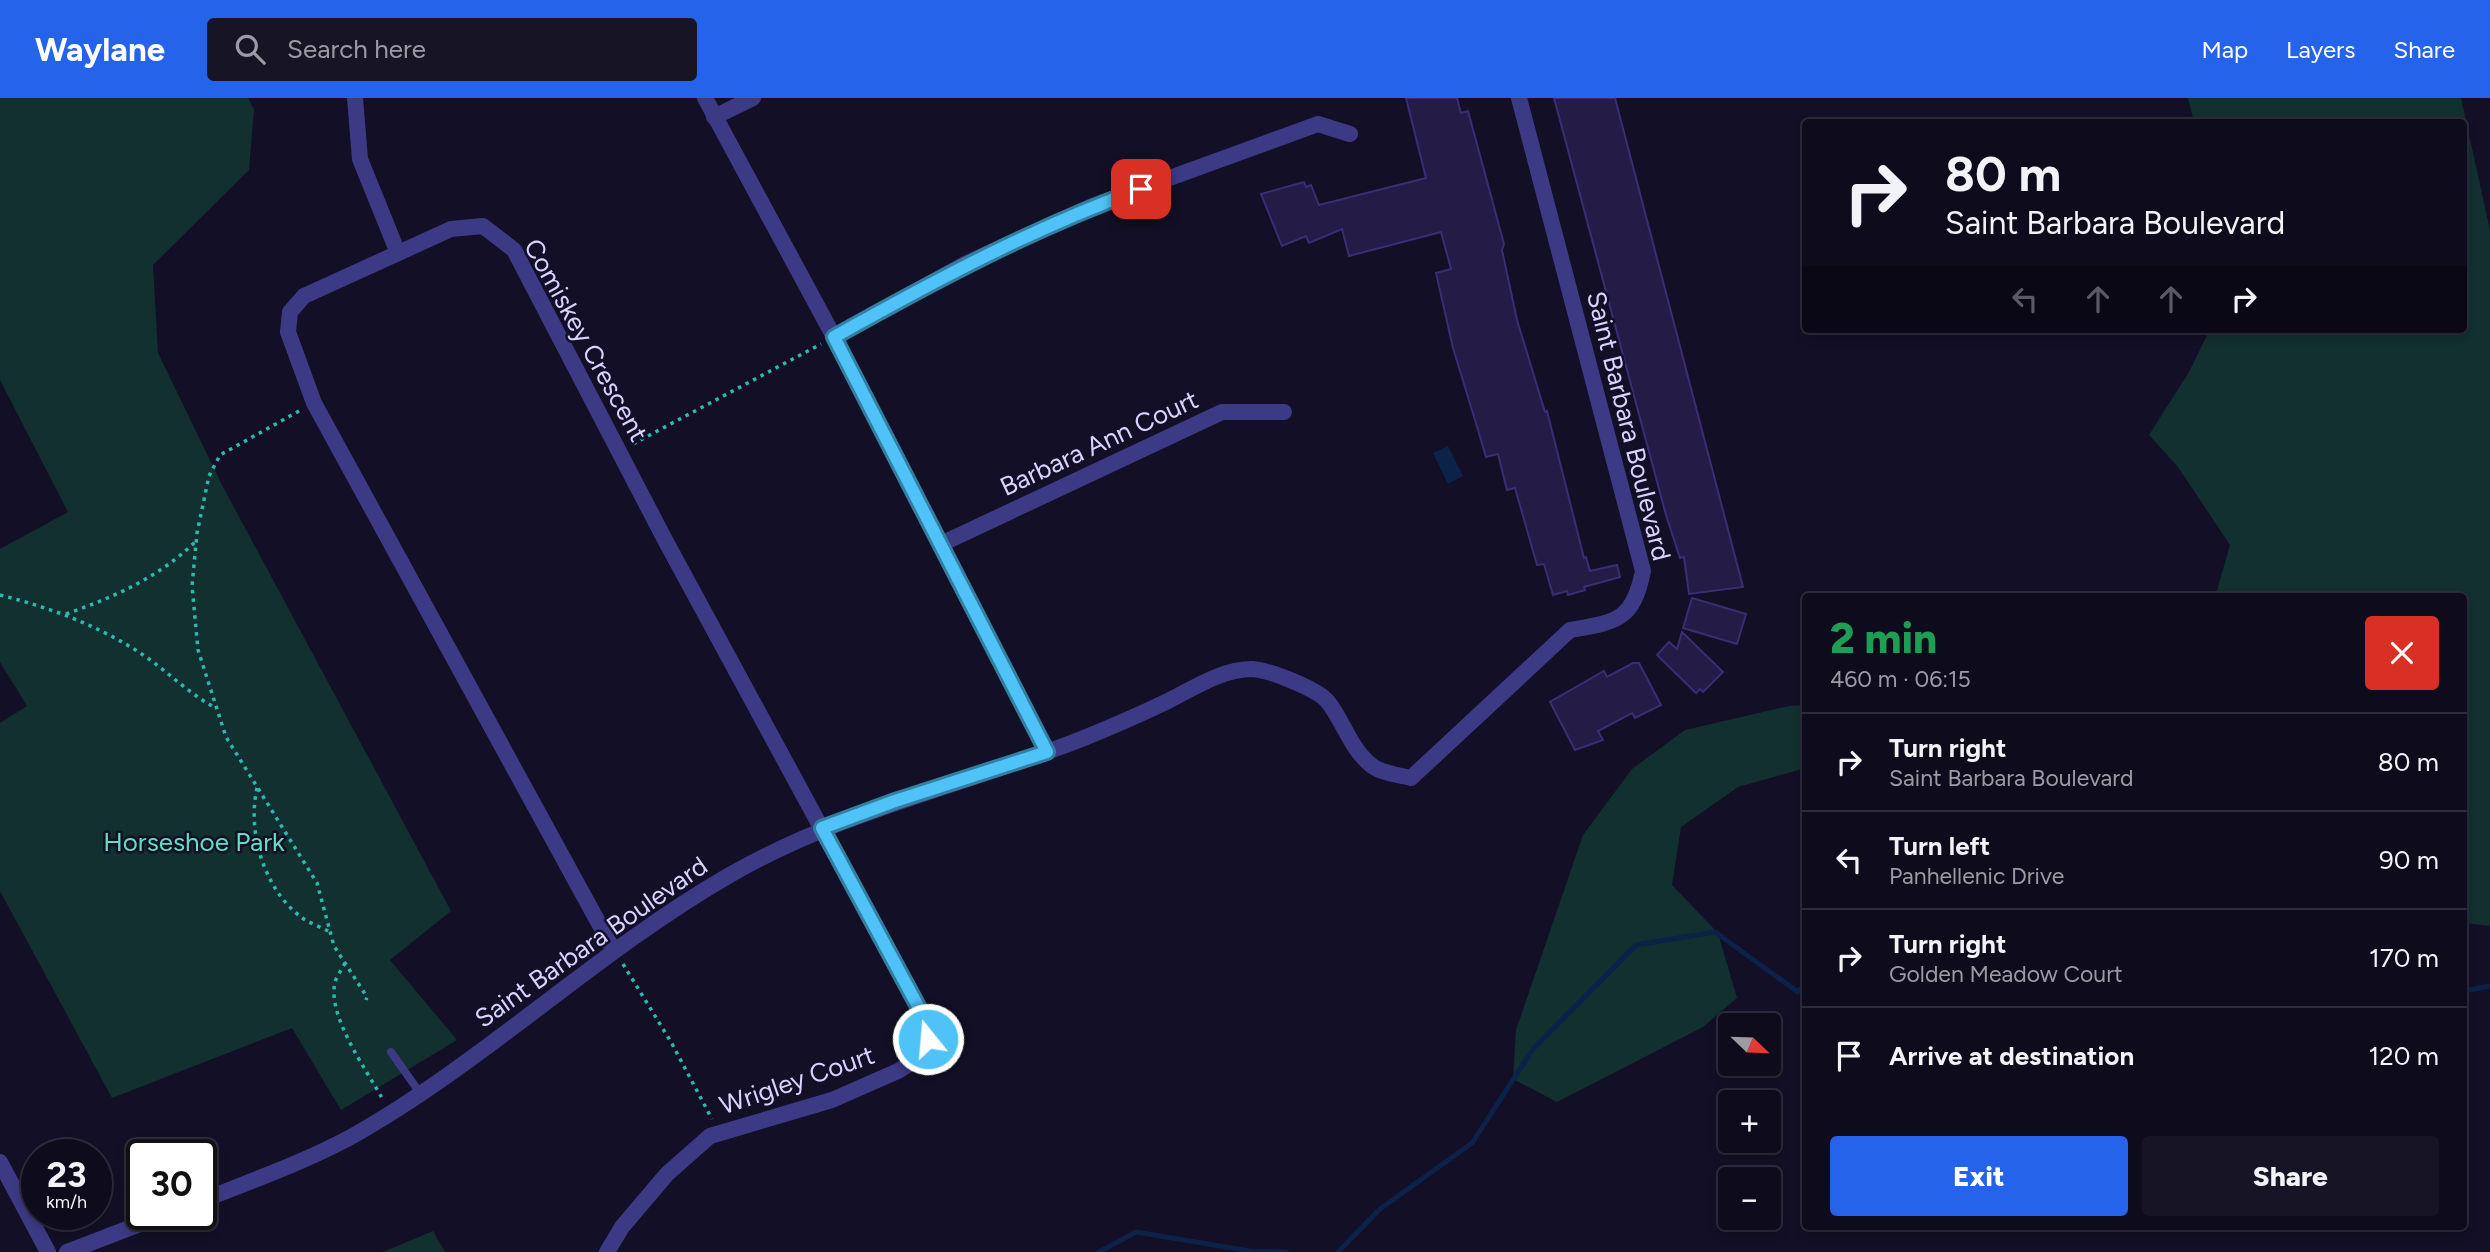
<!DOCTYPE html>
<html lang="en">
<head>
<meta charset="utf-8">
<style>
	body { margin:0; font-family:Figtree,sans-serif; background:#171425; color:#f1f3f6; height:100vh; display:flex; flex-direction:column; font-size:26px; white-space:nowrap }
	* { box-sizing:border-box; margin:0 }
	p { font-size:23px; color:#9b9ba3 }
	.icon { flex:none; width:38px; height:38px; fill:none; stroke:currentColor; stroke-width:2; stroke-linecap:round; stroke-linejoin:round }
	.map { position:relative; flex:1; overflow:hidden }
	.sheet { position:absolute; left:1802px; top:495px; width:665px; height:637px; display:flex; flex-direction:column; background:#0e0b1c; border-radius:7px; box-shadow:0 4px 10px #0003,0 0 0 2px #2e2b3b }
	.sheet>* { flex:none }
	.hud { position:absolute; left:1802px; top:21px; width:665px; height:214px; border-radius:7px; box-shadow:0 4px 10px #0003,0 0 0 2px #2e2b3b; background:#0e0b1c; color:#f1f3f6; overflow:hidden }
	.needle { width:46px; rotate:113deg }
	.buttons { position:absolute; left:1718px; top:915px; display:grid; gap:14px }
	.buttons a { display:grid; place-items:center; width:63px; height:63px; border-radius:7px; background:#0e0b1c; box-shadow:0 4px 10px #0003,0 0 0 2px #2e2b3b; font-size:35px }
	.speed { position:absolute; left:21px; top:1041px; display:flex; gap:14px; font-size:35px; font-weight:700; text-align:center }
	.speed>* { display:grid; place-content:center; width:91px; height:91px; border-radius:50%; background:#0e0b1c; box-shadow:0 4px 10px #0003,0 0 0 2px #2e2b3b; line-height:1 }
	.speed small { font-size:18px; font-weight:400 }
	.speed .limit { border:4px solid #111; border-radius:10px; background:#fff; color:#111 }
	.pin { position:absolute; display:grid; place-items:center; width:60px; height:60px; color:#fff; margin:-30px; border-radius:14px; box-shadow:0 4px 10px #0006 }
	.me { position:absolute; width:77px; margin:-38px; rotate:343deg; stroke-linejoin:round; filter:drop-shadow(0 0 5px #0008) }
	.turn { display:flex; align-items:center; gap:24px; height:147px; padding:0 28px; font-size:32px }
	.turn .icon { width:91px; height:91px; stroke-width:2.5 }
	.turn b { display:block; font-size:49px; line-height:60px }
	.lanes { display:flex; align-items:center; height:66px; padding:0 28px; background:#0003; justify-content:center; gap:35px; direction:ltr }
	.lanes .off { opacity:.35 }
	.round { display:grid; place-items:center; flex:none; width:74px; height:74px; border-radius:7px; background:#171425 }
	.head { display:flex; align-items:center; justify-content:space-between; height:119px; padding:0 28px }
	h1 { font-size:42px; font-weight:800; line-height:52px; color:#1e9e55 }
	.cta { display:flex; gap:14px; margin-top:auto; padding:14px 28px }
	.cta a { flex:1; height:80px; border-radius:7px; background:#2563eb; color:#fff; font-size:28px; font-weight:800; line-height:80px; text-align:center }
	.cta a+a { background:#171425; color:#f1f3f6 }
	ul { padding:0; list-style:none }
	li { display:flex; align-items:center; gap:21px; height:98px; padding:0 28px; border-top:2px solid #2e2b3b }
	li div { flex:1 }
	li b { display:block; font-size:26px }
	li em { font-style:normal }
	header { display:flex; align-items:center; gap:42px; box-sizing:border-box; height:98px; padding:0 35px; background:#2563eb; color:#fff }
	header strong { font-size:33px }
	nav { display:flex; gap:38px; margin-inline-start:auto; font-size:24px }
	.search { width:490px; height:63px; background:#171425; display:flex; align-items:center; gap:18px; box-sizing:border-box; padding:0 24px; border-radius:7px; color:#9b9ba3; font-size:26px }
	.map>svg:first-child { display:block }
	.green { fill:#12302f }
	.water { fill:#0c2248 }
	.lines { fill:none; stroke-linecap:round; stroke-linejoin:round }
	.stream { stroke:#0c2248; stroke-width:5 }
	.building { fill:#241b47; stroke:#3b2d73; stroke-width:2 }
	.path { stroke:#2fb8b0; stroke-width:3.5; stroke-dasharray:3.5 5; stroke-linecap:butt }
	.lane { stroke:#3d3a85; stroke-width:8 }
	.street { stroke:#3d3a85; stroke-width:16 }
	.route-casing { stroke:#337fa1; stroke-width:18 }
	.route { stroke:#4fc3f7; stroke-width:12 }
	.labels { text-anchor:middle; stroke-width:5; stroke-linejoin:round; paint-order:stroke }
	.street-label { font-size:26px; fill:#d9d4ff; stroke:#130f26 }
	.park-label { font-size:26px; fill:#5fe0c0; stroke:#130f26 }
</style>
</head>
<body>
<header>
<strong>Waylane</strong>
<div class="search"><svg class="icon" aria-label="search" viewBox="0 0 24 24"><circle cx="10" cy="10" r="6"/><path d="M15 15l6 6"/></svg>Search here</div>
<nav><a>Map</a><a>Layers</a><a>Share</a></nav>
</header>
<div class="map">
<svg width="2490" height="1154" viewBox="0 0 2490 1154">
	<rect width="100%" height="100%" fill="#130f26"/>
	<g class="green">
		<path d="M0 0H248L254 11 249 72 153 167 158 255 222 387 451 813 390 862 457 942 341 1012 292 930 112 1000 0 793V625L27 608 0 564V451L68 414 0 282Z"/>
		<path d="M2188 0H2461L2490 132V828L2464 825V499H2215L2230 447 2178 369 2149 337 2189 274 2210 231H2464V24H2194Z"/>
		<path d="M1806 607V670L1738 689 1681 729 1672 787 1718 835 1737 900 1703 929 1557 1004 1513 981 1516 932 1583 737 1632 671 1685 632 1789 608Z"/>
		<path d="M433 1133 445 1154H383Z"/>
	</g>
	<path class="water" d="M1448 348 1463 378 1448 386 1433 355Z"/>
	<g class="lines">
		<g class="stream">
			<path d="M2464 893 2490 888"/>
			<path d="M1099 1154 1136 1134 1250 1153 1286 1154"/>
			<path d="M1338 1154 1380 1111 1472 1045 1533 951 1636 847 1715 834 1798 894 1806 885"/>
		</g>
	</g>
	<g class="building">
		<path d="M1406 0H1457L1461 15 1468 13 1504 146 1502 152 1517 222 1545 314 1547 313 1584 460 1586 459 1590 473 1617 467 1620 479 1584 489 1585 492 1568 497 1567 493 1553 497 1544 466 1537 467 1515 390 1507 392 1498 356 1486 359 1475 322 1453 250 1436 175 1451 171 1441 134 1349 158 1342 131 1309 145 1306 138 1282 148 1261 96 1304 84 1306 89 1311 87 1319 107 1426 80Z"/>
		<path d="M1554 0H1615L1743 489 1689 496 1684 459 1680 460 1666 417Z"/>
		<path d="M1692 500 1746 516 1737 546 1683 530Z"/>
		<path d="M1682 534 1723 574 1703 594 1700 591 1696 595 1657 557 1669 544 1677 551Z"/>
		<path d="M1633 565H1639L1661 607 1635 620 1632 615 1598 633 1603 642 1575 652 1550 604 1604 573 1607 579Z"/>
	</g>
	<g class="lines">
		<g class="path">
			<path d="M299 313 220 357 209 378 197 435 192 488 198 552 226 639 317 785 334 848 367 899 366 902"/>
			<path d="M633 346 821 246"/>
			<path d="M0 497C52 510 105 530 149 561 171 577 190 596 214 609"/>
			<path d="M66 516C114 499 158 480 195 444"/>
			<path d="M257 690C247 734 264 791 301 819 309 825 321 829 330 834"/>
			<path d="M345 865C342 871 337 878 335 884 327 918 366 971 382 1000"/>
			<path d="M623 866 671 944 712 1021"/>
		</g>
		<path class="lane" d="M391 954 420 995"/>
		<g class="street">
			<path d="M355 0 360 61 398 155"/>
			<path d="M705 0 834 239 1047 654"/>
			<path d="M714 19 753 0"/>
			<path d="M834 239 965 166 1090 109 1318 26 1350 36"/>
			<path d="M941 446 1222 314H1284"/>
			<path d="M0 1064 48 1154"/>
			<path d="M201 1103C251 1083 302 1065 349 1040 483 965 595 855 728 778 838 714 961 688 1079 642 1109 630 1139 617 1168 603 1194 590 1222 571 1252 571 1269 572 1318 591 1328 604 1344 624 1350 650 1371 667 1380 675 1399 677 1411 680L1570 532C1616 524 1633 523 1643 473L1519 0"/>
			<path d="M67 1154 166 1116"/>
			<path d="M607 1154 622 1129 667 1076 710 1038 832 1002 898 973 919 960 928 941 927 925 664 440 514 152 483 128 451 131 304 198 290 214 288 234 314 305 614 853"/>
		</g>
	</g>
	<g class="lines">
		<defs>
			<path id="route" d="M928 941 927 925 822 730 895 703 1047 654 834 239C934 183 1033 130 1141 91"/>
		</defs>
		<use href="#route" class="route-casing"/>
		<use href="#route" class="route"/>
	</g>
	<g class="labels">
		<g class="street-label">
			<text transform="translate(586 242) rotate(61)" y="9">Comiskey Crescent</text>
			<text transform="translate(1629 328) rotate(76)" y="9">Saint Barbara Boulevard</text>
			<text transform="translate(1099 345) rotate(-25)" y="9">Barbara Ann Court</text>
			<text transform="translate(591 844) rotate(-35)" y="9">Saint Barbara Boulevard</text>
			<text transform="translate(797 982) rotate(-19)" y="9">Wrigley Court</text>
		</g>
		<g class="park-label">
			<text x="194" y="753">Horseshoe Park</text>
		</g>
	</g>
</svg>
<div class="buttons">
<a><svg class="needle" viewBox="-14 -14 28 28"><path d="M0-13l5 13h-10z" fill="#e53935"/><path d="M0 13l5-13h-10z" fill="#9b9ba3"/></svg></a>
<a>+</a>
<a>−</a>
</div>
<div class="speed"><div>23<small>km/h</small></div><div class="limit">30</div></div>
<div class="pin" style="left:1141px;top:91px;background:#d93025"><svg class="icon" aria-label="arrive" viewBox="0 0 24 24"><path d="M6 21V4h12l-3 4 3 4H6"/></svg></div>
<svg class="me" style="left:928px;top:941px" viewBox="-20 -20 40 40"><circle r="17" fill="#4fc3f7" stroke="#fff" stroke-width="3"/><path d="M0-11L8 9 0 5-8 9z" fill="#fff"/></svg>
<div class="hud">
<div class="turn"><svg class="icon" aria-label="right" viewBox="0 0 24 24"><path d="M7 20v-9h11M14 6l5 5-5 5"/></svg><div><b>80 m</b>Saint Barbara Boulevard</div></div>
<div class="lanes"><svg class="icon off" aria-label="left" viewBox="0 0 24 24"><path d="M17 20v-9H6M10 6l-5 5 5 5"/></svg><svg class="icon off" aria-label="ahead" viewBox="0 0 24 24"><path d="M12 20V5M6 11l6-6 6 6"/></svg><svg class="icon off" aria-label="ahead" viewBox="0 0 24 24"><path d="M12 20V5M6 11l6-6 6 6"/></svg><svg class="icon" aria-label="right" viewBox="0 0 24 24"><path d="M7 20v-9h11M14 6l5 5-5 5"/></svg></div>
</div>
<section class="sheet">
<div class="head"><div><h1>2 min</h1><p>460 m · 06:15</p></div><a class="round" style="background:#d93025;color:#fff"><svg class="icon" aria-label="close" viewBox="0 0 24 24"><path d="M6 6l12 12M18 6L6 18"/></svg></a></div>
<ul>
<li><svg class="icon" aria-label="right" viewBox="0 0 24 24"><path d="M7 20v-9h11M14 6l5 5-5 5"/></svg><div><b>Turn right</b><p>Saint Barbara Boulevard</p></div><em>80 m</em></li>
<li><svg class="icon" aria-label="left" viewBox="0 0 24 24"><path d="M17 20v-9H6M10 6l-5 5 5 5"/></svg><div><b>Turn left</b><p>Panhellenic Drive</p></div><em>90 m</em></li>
<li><svg class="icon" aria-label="right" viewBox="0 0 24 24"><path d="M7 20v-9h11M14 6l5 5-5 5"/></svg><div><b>Turn right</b><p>Golden Meadow Court</p></div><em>170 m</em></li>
<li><svg class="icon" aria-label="arrive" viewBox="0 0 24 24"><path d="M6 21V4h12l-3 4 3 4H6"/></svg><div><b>Arrive at destination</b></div><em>120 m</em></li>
</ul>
<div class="cta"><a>Exit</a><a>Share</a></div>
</section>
</div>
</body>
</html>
